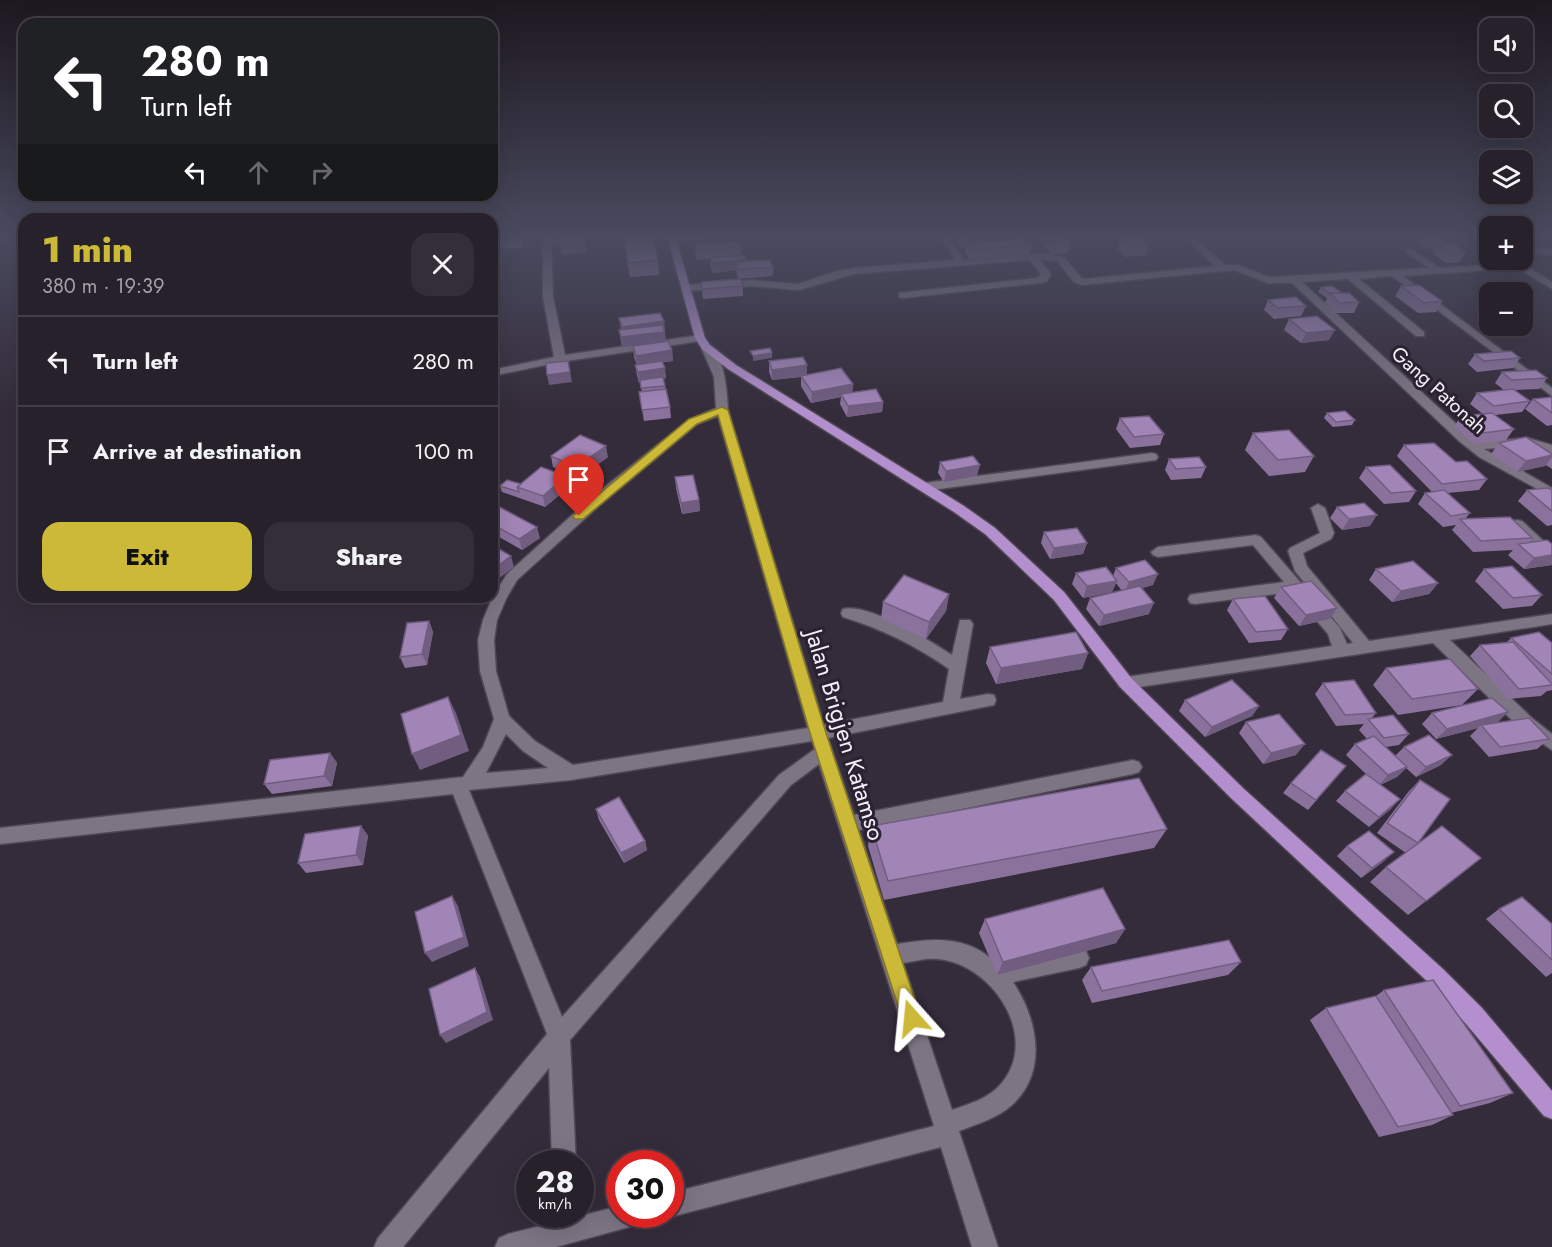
<!DOCTYPE html>
<html lang="en">
<head>
<meta charset="utf-8">
<style>
	body { margin:0; font-family:Jost,sans-serif; background:#332e38; color:#f1f3f6; height:100vh; display:flex; flex-direction:column; font-size:22px; white-space:nowrap }
	* { box-sizing:border-box; margin:0 }
	p { font-size:20px; color:#a4a3a9 }
	.icon { flex:none; width:33px; height:33px; fill:none; stroke:currentColor; stroke-width:2; stroke-linecap:round; stroke-linejoin:round }
	.map { position:relative; flex:1; overflow:hidden }
	.side { position:absolute; left:18px; top:213px; width:480px; height:390px; display:flex; flex-direction:column; background:#27212c; border-radius:18px; box-shadow:0 6px 24px #0002,0 0 0 2px #433e48 }
	.side>* { flex:none }
	.banner { position:absolute; left:18px; top:18px; width:480px; height:183px; border-radius:18px; box-shadow:0 6px 24px #0002,0 0 0 2px #433e48; background:#202124; color:#fff; overflow:hidden }
	.buttons { position:absolute; left:1479px; top:18px; display:grid; gap:12px }
	.buttons a { display:grid; place-items:center; width:54px; height:54px; border-radius:12px; background:#27212c; box-shadow:0 6px 24px #0002,0 0 0 2px #433e48; font-size:30px }
	.speed { position:absolute; left:516px; top:1150px; display:flex; gap:12px; font-size:30px; font-weight:700; text-align:center }
	.speed>* { display:grid; place-content:center; width:78px; height:78px; border-radius:50%; background:#27212c; box-shadow:0 6px 24px #0002,0 0 0 2px #433e48; line-height:1 }
	.speed small { font-size:15px; font-weight:400 }
	.speed .limit { border:9px solid #d22; background:#fff; color:#111 }
	.pin { position:absolute; display:grid; place-items:center; width:51px; height:51px; color:#fff; margin:-62px -26px; border-radius:50% 50% 50% 0; rotate:-45deg; box-shadow:0 0 6px #0007 }
	.pin .icon { rotate:45deg }
	.me { position:absolute; width:66px; margin:-33px; rotate:342deg; stroke-linejoin:round; filter:drop-shadow(0 0 4px #0008) }
	.turn { display:flex; align-items:center; gap:21px; height:126px; padding:0 24px; font-size:27px }
	.turn .icon { width:78px; height:78px; stroke-width:2.5 }
	.turn b { display:block; font-size:42px; line-height:51px }
	.lanes { display:flex; align-items:center; height:57px; padding:0 24px; background:#0003; justify-content:center; gap:30px; direction:ltr }
	.lanes .off { opacity:.35 }
	.round { display:grid; place-items:center; flex:none; width:63px; height:63px; border-radius:18px; background:#332e38 }
	.headline { display:flex; align-items:center; justify-content:space-between; height:102px; padding:0 24px }
	h1 { font-size:36px; font-weight:800; line-height:45px; color:#cdb938 }
	.action { display:flex; gap:12px; margin-top:auto; padding:12px 24px }
	.action a { flex:1; height:69px; border-radius:18px; background:#cdb938; color:#111; font-size:24px; font-weight:800; line-height:69px; text-align:center }
	.action a+a { background:#332e38; color:#f1f3f6 }
	ul { padding:0; list-style:none }
	li { display:flex; align-items:center; gap:18px; height:90px; padding:0 24px; border-top:2px solid #433e48 }
	li div { flex:1 }
	li b { display:block; font-size:22px }
	li em { font-style:normal }
	.map>svg:first-child { display:block }
	.lines { fill:none; stroke-linecap:round; stroke-linejoin:round }
	.minor-casing { stroke:#4f4854; stroke-width:3 }
	.major-casing { stroke:#4f4854; stroke-width:3 }
	.minor { fill:#7d7484; fill-rule:evenodd }
	.major { fill:#b390cd; fill-rule:evenodd }
	.wall { fill:#8a729d }
	.shaded-wall { fill:#715d80 }
	.building { fill:#a185b7; stroke:#715d80; stroke-width:1.5 }
	.route { fill:#cdb938; stroke:#857824; stroke-width:1.5 }
	.labels { text-anchor:middle; stroke-width:6; stroke-linejoin:round; paint-order:stroke }
	.far-street-label { font-size:20px; fill:#f3eef7; stroke:#2a2230 }
	.street-label { font-size:24px; fill:#f3eef7; stroke:#2a2230 }
</style>
</head>
<body>
<div class="map">
<svg width="1552" height="1247" viewBox="0 0 1552 1247">
	<rect width="100%" height="100%" fill="#342c3a"/>
	<g class="lines">
		<defs>
			<g id="minor">
				<path d="M543 236H551L553 297 565 355 700 335 705 338 700 341 560 362 492 376V370L554 357 543 297Z"/>
				<path d="M680 236H713L709 239 672 242 668 239Z"/>
				<path d="M940 236H948L964 260 1044 253 1063 257 1083 279 1215 266 1183 236H1192L1225 265H1238L1269 277 1429 268 1407 253 1406 251 1410 248 1440 268 1510 263 1508 260H1517L1552 282V289L1518 268 1403 276 1552 388V396L1392 276 1359 279 1424 332V336H1416L1348 279 1302 282 1476 442 1528 438 1552 445V453L1527 446 1484 449 1552 488V497L1479 457 1459 441 1292 283H1268L1234 270 1082 285 1074 282 1057 261 1039 259 1051 274 1047 281 1041 283 902 298 899 297V293L1037 278 1041 274 1030 260 854 274 799 290 751 286 687 291 682 288 687 285 751 280 798 284 834 272 854 268 955 260Z"/>
				<path d="M1470 236H1480L1490 241V248Z"/>
				<path d="M1522 247 1552 249V255L1522 253Z"/>
				<path d="M706 344C725 352 727 392 728 410L824 725 943 702 949 669C915 645 882 629 843 617L841 613 843 609C867 602 931 641 952 655L960 620H970L973 624 960 699 988 694 994 695 996 700 994 705 828 738 854 815 1133 760 1139 762 1142 767 1139 772 1133 774 859 830 897 944C934 938 969 935 998 965L1079 948 1086 951 1089 958 1086 965 1079 968 1013 982C1037 1018 1049 1071 1012 1105 998 1118 977 1124 959 1131L998 1247H972L941 1147 670 1217 665 1215H670V1193L934 1126 819 764 791 785 570 1040 576 1164H552L549 1068 403 1247H374L378 1238 547 1034 453 794 0 844V828L463 777 483 747 494 719 480 671 478 640 483 620 493 596 507 574 591 498 689 420 716 408 714 377 701 347ZM718 416 808 728 573 765 535 741 509 716 496 671 494 640 497 620 507 597 517 580 601 504 697 424ZM506 734 523 751 548 768 486 773ZM812 741 815 749 779 775 562 1017 469 790 571 780ZM926 959C985 953 1044 1034 1001 1084 988 1099 969 1104 952 1110L903 963Z"/>
				<path d="M1152 453 1156 454 1158 457 1156 460 924 491 918 487 924 483Z"/>
				<path d="M1318 504 1325 508 1334 533 1331 539 1303 553 1307 566 1369 641 1552 614V624L1450 640 1532 718 1552 734V750L1520 728 1433 643 1126 689 1120 687 1118 683 1120 679 1126 677 1332 646 1328 634 1292 592 1195 604 1190 603 1188 599 1190 595 1195 594 1284 582 1253 545 1158 557 1153 555 1151 552 1158 547 1256 535 1261 537 1340 628 1347 644 1353 643 1295 571 1288 551 1290 548 1320 533 1311 508Z"/>
				<path d="M1517 520 1522 521 1552 549V562L1547 560 1512 527 1510 524 1512 521Z"/>
				<path d="M620 1206V1215H643L640 1224 556 1247H495L499 1238 508 1234Z"/>
			</g>
			<path id="major" d="M667 236H675L705 338 710 345 736 365 964 506 995 528 1064 592 1132 679 1244 789 1443 969 1482 1008 1552 1091V1119L1544 1116 1466 1024 1429 983 1232 799 1120 687 1054 600 985 534 954 512 728 369 702 349 695 338Z"/>
		</defs>
		<use href="#minor" class="minor-casing"/>
		<use href="#major" class="major-casing"/>
		<use href="#minor" class="minor"/>
		<use href="#major" class="major"/>
	</g>
	<g class="wall">
		<path d="M492 236H523L521 248 492 249Z"/>
		<path d="M623 236 658 260 659 275 630 277Z"/>
		<path d="M958 236H1022L1021 239 1033 244 1030 254 970 259 965 253 966 247 961 248 957 242Z"/>
		<path d="M1036 236H1064L1070 243 1068 253 1051 254Z"/>
		<path d="M1421 238 1447 243 1466 252 1460 262 1446 263 1433 253 1435 249H1429L1419 243Z"/>
		<path d="M1120 239 1149 246 1146 255 1125 257 1118 249Z"/>
		<path d="M695 245 741 247V255L746 259V261L773 267V276L738 279 736 270 713 273 711 268 710 259 696 260Z"/>
		<path d="M701 282 743 286V296L703 299Z"/>
		<path d="M1401 286 1442 301 1436 312 1418 313 1395 296Z"/>
		<path d="M1321 287 1342 293 1359 302 1354 313H1335L1325 303 1327 298 1318 292Z"/>
		<path d="M1268 300 1306 306 1301 316 1274 319 1264 310Z"/>
		<path d="M619 318 664 321 665 342 672 350 673 361 663 362 666 378 663 379 670 407 671 418 644 421 639 392H642L640 382 639 383 637 375 635 365H637L634 357 633 346 647 344 622 347 619 330H621Z"/>
		<path d="M1289 319 1329 340 1301 343 1284 330Z"/>
		<path d="M1475 354 1520 358 1513 368 1477 372 1468 364Z"/>
		<path d="M769 361 807 365V375L853 384 852 392 883 402 882 412 847 417 840 404 841 397 811 403 801 386V377L772 380 769 372Z"/>
		<path d="M1502 372 1547 378 1539 389 1514 390 1530 401 1522 412 1495 415 1514 429 1506 440 1475 444 1454 427 1461 416 1483 414 1470 404 1477 393 1504 390 1495 383Z"/>
		<path d="M1552 397V425L1547 426 1525 409 1533 399Z"/>
		<path d="M1327 413 1355 420 1352 425 1333 427 1324 418Z"/>
		<path d="M1120 418 1164 434 1160 445 1130 448 1116 429Z"/>
		<path d="M1253 433 1314 456 1305 472 1269 476 1245 450Z"/>
		<path d="M1499 443 1549 452 1552 451V469L1546 465 1545 466 1517 472 1491 454Z"/>
		<path d="M1404 445 1456 462 1487 479 1479 490 1447 493 1470 513 1465 519 1532 538 1529 543 1552 544V565L1524 569 1508 555 1513 550 1473 552 1452 530 1456 525 1443 527 1418 504 1425 493 1432 492 1397 456Z"/>
		<path d="M551 456 608 457 579 478 553 467Z"/>
		<path d="M1169 459 1206 467 1201 478 1171 480 1165 470Z"/>
		<path d="M940 462 977 476 944 482 938 473Z"/>
		<path d="M1366 467 1416 491 1409 502 1384 504 1359 478Z"/>
		<path d="M566 476 569 487 545 507 502 492 500 486 521 484Z"/>
		<path d="M675 477 699 500 700 511 682 514 676 488Z"/>
		<path d="M1527 490H1552V525L1547 526 1518 501Z"/>
		<path d="M492 503 540 538 522 550 492 533Z"/>
		<path d="M1337 507 1370 526 1342 530 1330 518Z"/>
		<path d="M1044 532 1087 543 1083 554 1050 559 1041 543Z"/>
		<path d="M1116 568 1153 585 1142 588 1149 614 1099 626 1086 609 1090 598 1122 591 1116 583 1112 592 1083 598 1072 584 1076 573 1113 576Z"/>
		<path d="M1376 569 1438 583 1429 594 1392 602 1369 580Z"/>
		<path d="M1484 569 1542 595 1532 606 1503 609 1475 581Z"/>
		<path d="M1281 587 1330 619 1299 626 1274 598Z"/>
		<path d="M949 594 946 611 926 639 881 619 883 602Z"/>
		<path d="M1233 599 1288 629 1281 640 1249 643 1227 610Z"/>
		<path d="M429 621 433 632 427 665 405 668 400 657Z"/>
		<path d="M1511 638 1552 643V690L1548 691H1547L1541 696 1508 699 1470 656 1480 645 1507 642Z"/>
		<path d="M990 647 1088 653 1082 669 996 684 986 663Z"/>
		<path d="M1386 668 1478 689 1462 705 1398 715 1373 685Z"/>
		<path d="M1323 683 1376 713 1371 719 1409 734 1399 745 1386 747 1395 756 1404 747 1441 765 1416 777 1406 768 1397 777 1380 785 1400 799 1369 827 1336 801 1345 791 1366 774 1346 755 1355 744 1367 739 1359 730 1364 724 1336 726 1315 694Z"/>
		<path d="M1185 700 1259 706 1252 716 1205 737 1179 711Z"/>
		<path d="M1432 713 1496 723 1549 739 1537 749 1489 757 1470 736 1478 728 1436 739 1422 724Z"/>
		<path d="M1246 722 1296 755 1263 764 1239 733Z"/>
		<path d="M330 753 337 763 332 786 272 794 264 784Z"/>
		<path d="M1346 766 1308 810 1283 793 1291 783Z"/>
		<path d="M1420 780 1418 843 1414 847 1463 872 1408 915 1370 882 1386 867 1406 853 1377 833 1409 791Z"/>
		<path d="M596 809 645 841 647 850 624 863 599 820Z"/>
		<path d="M361 826 368 836 363 865 306 873 298 863Z"/>
		<path d="M871 826 1167 829 1154 848 884 900 868 846Z"/>
		<path d="M1347 846 1383 862 1361 878 1337 856Z"/>
		<path d="M1499 909 1552 924V973L1546 977 1486 919Z"/>
		<path d="M985 919 1125 929 1116 943 997 975 979 933Z"/>
		<path d="M1241 962 1228 975 1092 1003 1082 980 1091 967Z"/>
		<path d="M1384 990 1513 1093 1490 1103 1451 1113 1453 1115 1432 1125 1379 1137 1310 1020 1326 1008 1376 996Z"/>
	</g>
	<g class="shaded-wall">
		<path d="M519 236H523L521 248 519 238Z"/>
		<path d="M554 236H579L558 238 559 244 556 245Z"/>
		<path d="M990 236H1022L1020 242 967 244 966 247 961 248 963 238Z"/>
		<path d="M585 242 587 252 562 255 560 245Z"/>
		<path d="M1438 244 1435 249H1429L1432 245Z"/>
		<path d="M746 259V268L736 262V270L713 273 712 263Z"/>
		<path d="M664 321 666 342 622 347 621 337H623L622 327Z"/>
		<path d="M1335 330 1329 340 1301 343 1306 333Z"/>
		<path d="M672 350 673 361 637 366 636 356Z"/>
		<path d="M772 353V358L753 361V356Z"/>
		<path d="M568 361 572 382 549 385 547 375Z"/>
		<path d="M807 365V376L772 380V370Z"/>
		<path d="M665 368 666 378 639 383 638 372Z"/>
		<path d="M853 384 852 395 841 394V397L811 403 812 392Z"/>
		<path d="M883 402 882 412 847 417 848 406Z"/>
		<path d="M606 446 608 457 579 478 576 467Z"/>
		<path d="M1552 455V457L1545 466 1517 472 1526 461Z"/>
		<path d="M980 465 977 476 944 482 946 471Z"/>
		<path d="M566 476 569 487 545 507 543 496Z"/>
		<path d="M699 500 700 511 682 514 681 503Z"/>
		<path d="M1377 515 1370 526 1342 530 1349 519Z"/>
		<path d="M537 527 540 538 522 550 519 539Z"/>
		<path d="M1087 543 1083 554 1050 559 1054 548Z"/>
		<path d="M1552 555V565L1524 569 1534 558Z"/>
		<path d="M511 556 514 567 492 584V570Z"/>
		<path d="M1158 574 1153 585 1124 593 1129 582Z"/>
		<path d="M1117 581 1112 592 1083 598 1087 586Z"/>
		<path d="M1438 583 1429 594 1392 602 1401 591Z"/>
		<path d="M949 594 946 611 926 639 929 622Z"/>
		<path d="M1154 603 1149 614 1099 626 1104 615Z"/>
		<path d="M1337 608 1330 619 1299 626 1306 615Z"/>
		<path d="M429 621 433 632 427 665 422 654Z"/>
		<path d="M1088 653 1082 669 996 684 1001 668Z"/>
		<path d="M448 697 456 713 469 751 420 770 412 754Z"/>
		<path d="M1259 706 1252 716 1205 737 1212 727Z"/>
		<path d="M1508 712 1497 723 1481 725 1478 728 1436 739 1447 729Z"/>
		<path d="M1305 744 1296 755 1263 764 1271 753Z"/>
		<path d="M330 753 337 763 332 786 324 776Z"/>
		<path d="M1452 755 1441 765 1416 777 1426 767Z"/>
		<path d="M1407 767 1397 777 1378 786 1388 775Z"/>
		<path d="M1400 799 1390 810 1369 827 1379 817Z"/>
		<path d="M361 826 368 836 363 865 356 855Z"/>
		<path d="M645 841 647 850 624 863 621 853Z"/>
		<path d="M1394 852 1383 862 1361 878 1372 868Z"/>
		<path d="M452 896 458 906 469 946 432 962 425 953Z"/>
		<path d="M1125 929 1116 943 997 975 1003 962Z"/>
		<path d="M475 968 480 977 493 1020 446 1043 440 1035Z"/>
	</g>
	<g class="building">
		<path d="M492 236H519V238L492 240Z"/>
		<path d="M579 236H583L585 242 560 245 558 238Z"/>
		<path d="M624 236H652L658 260 628 263Z"/>
		<path d="M961 236H990L963 238Z"/>
		<path d="M1046 236H1064L1070 243 1053 244Z"/>
		<path d="M1436 237 1447 243 1432 245 1421 238Z"/>
		<path d="M1027 238 1033 244 971 249 967 244Z"/>
		<path d="M1142 238 1149 246 1128 247 1120 239Z"/>
		<path d="M739 242 741 247 696 250 695 245Z"/>
		<path d="M1452 243 1466 252 1451 253 1438 244Z"/>
		<path d="M744 255 746 259 712 263 710 258Z"/>
		<path d="M770 260 773 267 738 269 736 262Z"/>
		<path d="M741 279 743 286 702 289 701 282Z"/>
		<path d="M1419 285 1442 301 1424 303 1401 286Z"/>
		<path d="M1332 286 1342 293H1330L1332 295 1321 287Z"/>
		<path d="M1330 293H1349L1359 302 1340 303Z"/>
		<path d="M1296 297 1306 306 1278 308 1268 300Z"/>
		<path d="M660 313 664 321 622 327 619 318Z"/>
		<path d="M1317 316 1335 330 1306 333 1289 319Z"/>
		<path d="M663 325 664 332 621 337 619 330Z"/>
		<path d="M668 341 672 350 636 356 633 346Z"/>
		<path d="M770 348 772 353 753 356 750 351Z"/>
		<path d="M1511 351 1520 358 1484 361 1475 354Z"/>
		<path d="M803 357 807 365 772 370 769 361Z"/>
		<path d="M568 361 570 372 547 375 546 363Z"/>
		<path d="M662 361 665 368 638 372 635 365Z"/>
		<path d="M841 368 853 384 812 392 801 376Z"/>
		<path d="M1536 370 1547 378 1512 380 1502 372Z"/>
		<path d="M663 377 665 386 641 388 640 380Z"/>
		<path d="M666 389 670 407 642 410 639 392Z"/>
		<path d="M876 389 883 402 848 406 841 394Z"/>
		<path d="M1513 389 1530 401 1494 406 1477 393Z"/>
		<path d="M1552 397V413L1533 399Z"/>
		<path d="M1345 411 1355 420 1336 422 1327 413Z"/>
		<path d="M1492 413 1514 429 1483 433 1461 416Z"/>
		<path d="M1149 416 1164 434 1134 437 1120 418Z"/>
		<path d="M1289 430 1314 456 1278 460 1253 433Z"/>
		<path d="M580 435 606 446 576 467 551 456Z"/>
		<path d="M1526 437 1552 454V455L1526 461 1499 443Z"/>
		<path d="M1434 443 1456 462 1467 461 1487 479 1442 484 1404 445Z"/>
		<path d="M973 456 980 465 946 471 940 462Z"/>
		<path d="M1199 457 1206 467 1176 469 1169 459Z"/>
		<path d="M1390 465 1416 491 1391 493 1366 467Z"/>
		<path d="M541 467 566 476 543 496 517 487Z"/>
		<path d="M693 475 699 500 681 503 675 477Z"/>
		<path d="M507 480 521 484 517 487 519 492 500 486Z"/>
		<path d="M1548 488 1552 490V511L1527 490Z"/>
		<path d="M1444 490 1470 513 1451 516 1425 493Z"/>
		<path d="M492 503 537 527 519 539 492 524Z"/>
		<path d="M1364 503 1377 515 1349 519 1337 507Z"/>
		<path d="M1510 517 1532 538 1481 541 1460 519Z"/>
		<path d="M1077 528 1087 543 1054 548 1044 532Z"/>
		<path d="M1547 540 1552 544V555L1534 558 1518 544Z"/>
		<path d="M492 545 511 556 492 570Z"/>
		<path d="M1145 560 1158 574 1129 582 1116 568Z"/>
		<path d="M1413 561 1438 583 1401 591 1376 569Z"/>
		<path d="M1512 566 1542 595 1513 598 1484 569Z"/>
		<path d="M1106 567 1117 581 1087 586 1076 573Z"/>
		<path d="M904 575 949 594 929 622 883 602Z"/>
		<path d="M1311 581 1337 608 1306 615 1281 587Z"/>
		<path d="M1140 586 1154 603 1104 615 1090 598Z"/>
		<path d="M1265 596 1288 629 1256 632 1233 599Z"/>
		<path d="M429 621 422 654 400 657 407 623Z"/>
		<path d="M1076 632 1088 653 1001 668 990 647Z"/>
		<path d="M1539 632 1552 643V674L1511 638Z"/>
		<path d="M1513 642 1552 684V685L1519 689 1480 645Z"/>
		<path d="M1450 659 1478 689 1412 699 1386 668Z"/>
		<path d="M1232 680 1259 706 1212 727 1185 700Z"/>
		<path d="M1354 680 1376 713 1345 715 1323 683Z"/>
		<path d="M448 697 461 735 412 754 401 714Z"/>
		<path d="M1492 698 1508 712 1447 729 1432 713Z"/>
		<path d="M1279 714 1305 744 1271 753 1246 722Z"/>
		<path d="M1393 715 1409 734 1384 738 1368 719Z"/>
		<path d="M1529 718 1549 739 1500 747 1481 725Z"/>
		<path d="M1429 735 1452 755 1426 767 1404 747Z"/>
		<path d="M1374 736 1407 767 1388 775 1355 744Z"/>
		<path d="M1321 750 1346 766 1316 800 1291 783Z"/>
		<path d="M330 753 324 776 264 784 270 760Z"/>
		<path d="M1366 774 1400 799 1379 817 1345 791Z"/>
		<path d="M1139 778 1167 829 888 881 871 826Z"/>
		<path d="M1420 780 1450 799 1418 843 1387 823Z"/>
		<path d="M619 797 645 841 621 853 596 809Z"/>
		<path d="M361 826 356 855 298 863 305 834Z"/>
		<path d="M1442 826 1481 858 1426 901 1386 867Z"/>
		<path d="M1369 831 1394 852 1372 868 1347 846Z"/>
		<path d="M1103 888 1125 929 1003 962 985 919Z"/>
		<path d="M452 896 464 937 425 953 415 912Z"/>
		<path d="M1522 897 1552 924V960L1499 909Z"/>
		<path d="M1229 940 1241 962 1102 991 1091 967Z"/>
		<path d="M475 968 487 1012 440 1035 429 989Z"/>
		<path d="M1433 980 1513 1093 1460 1106 1384 990Z"/>
		<path d="M1376 996 1453 1115 1398 1127 1326 1008Z"/>
	</g>
	<linearGradient id="sky" x2="0" y2="1"><stop stop-color="#1d1820"/><stop offset="0.58" stop-color="#4a4b60"/><stop offset="1" stop-color="#4a4b60" stop-opacity="0"/></linearGradient>
	<rect width="1552" height="410" fill="url(#sky)"/>
	<path class="route" d="M722 407 728 410 826 733 921 1018 919 1025 912 1028 905 1025 902 1018 810 733 718 415 697 424 583 519H575L573 516 689 419Z"/>
	<g class="labels">
		<g class="far-street-label">
			<text transform="translate(1439 390) rotate(42)" y="7">Gang Patonah</text>
		</g>
		<g class="street-label">
			<text transform="translate(845 735) rotate(73)" y="8">Jalan Brigjen Katamso</text>
		</g>
	</g>
</svg>
<div class="buttons">
<a><svg class="icon" aria-label="sound" viewBox="0 0 24 24"><path d="M4 9h4l5-4v14l-5-4H4zM17 9q2 3 0 6"/></svg></a>
<a><svg class="icon" aria-label="search" viewBox="0 0 24 24"><circle cx="10" cy="10" r="6"/><path d="M15 15l6 6"/></svg></a>
<a><svg class="icon" aria-label="layers" viewBox="0 0 24 24"><path d="M12 4l9 5-9 5-9-5zM3 14l9 5 9-5"/></svg></a>
<a>+</a>
<a>−</a>
</div>
<div class="speed"><div>28<small>km/h</small></div><div class="limit">30</div></div>
<div class="pin" style="left:579px;top:516px;background:#d93025"><svg class="icon" aria-label="arrive" viewBox="0 0 24 24"><path d="M6 21V4h12l-3 4 3 4H6"/></svg></div>
<svg class="me" style="left:912px;top:1018px" viewBox="-20 -20 40 40"><path d="M0-17L14 15 0 8-14 15z" fill="#cdb938" stroke="#fff" stroke-width="4"/></svg>
<div class="banner">
<div class="turn"><svg class="icon" aria-label="left" viewBox="0 0 24 24"><path d="M17 20v-9H6M10 6l-5 5 5 5"/></svg><div><b>280 m</b>Turn left</div></div>
<div class="lanes"><svg class="icon" aria-label="left" viewBox="0 0 24 24"><path d="M17 20v-9H6M10 6l-5 5 5 5"/></svg><svg class="icon off" aria-label="ahead" viewBox="0 0 24 24"><path d="M12 20V5M6 11l6-6 6 6"/></svg><svg class="icon off" aria-label="right" viewBox="0 0 24 24"><path d="M7 20v-9h11M14 6l5 5-5 5"/></svg></div>
</div>
<section class="side">
<div class="headline"><div><h1>1 min</h1><p>380 m · 19:39</p></div><a class="round"><svg class="icon" aria-label="close" viewBox="0 0 24 24"><path d="M6 6l12 12M18 6L6 18"/></svg></a></div>
<ul>
<li><svg class="icon" aria-label="left" viewBox="0 0 24 24"><path d="M17 20v-9H6M10 6l-5 5 5 5"/></svg><div><b>Turn left</b></div><em>280 m</em></li>
<li><svg class="icon" aria-label="arrive" viewBox="0 0 24 24"><path d="M6 21V4h12l-3 4 3 4H6"/></svg><div><b>Arrive at destination</b></div><em>100 m</em></li>
</ul>
<div class="action"><a>Exit</a><a>Share</a></div>
</section>
</div>
</body>
</html>
